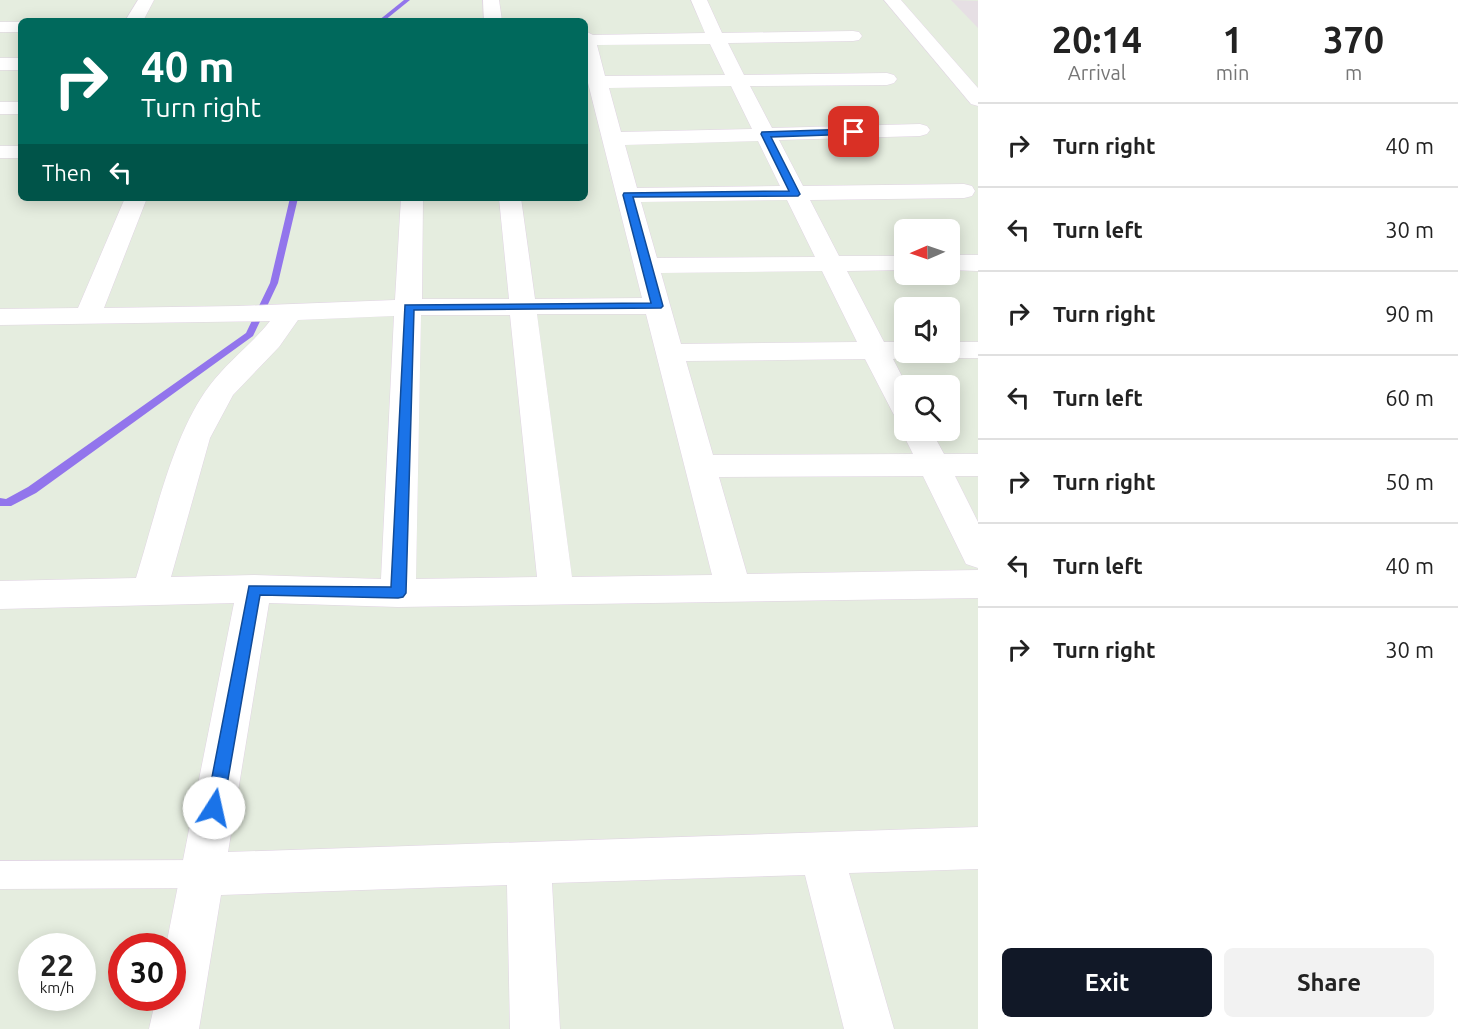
<!DOCTYPE html>
<html lang="en">
<head>
<meta charset="utf-8">
<style>
	body { margin:0; font-family:Ubuntu,sans-serif; background:#f2f2f2; color:#222; height:100vh; display:flex; flex-direction:column; font-size:22px; white-space:nowrap }
	* { box-sizing:border-box; margin:0 }
	p { font-size:20px; color:#767676 }
	.icon { flex:none; width:33px; height:33px; fill:none; stroke:currentColor; stroke-width:2; stroke-linecap:round; stroke-linejoin:round }
	.map { position:relative; flex:1; overflow:hidden }
	.side { display:flex; flex-direction:column; background:#fff; width:480px }
	.side>* { flex:none }
	.banner { position:absolute; left:18px; top:18px; width:570px; height:183px; border-radius:9px; box-shadow:0 3px 15px #0003; background:#00695c; color:#fff; overflow:hidden }
	.needle { width:39px; rotate:268deg }
	.buttons { position:absolute; left:894px; top:219px; display:grid; gap:12px }
	.buttons a { display:grid; place-items:center; width:66px; height:66px; border-radius:9px; background:#fff; box-shadow:0 3px 15px #0003; font-size:30px }
	.speed { position:absolute; left:18px; top:933px; display:flex; gap:12px; font-size:30px; font-weight:700; text-align:center }
	.speed>* { display:grid; place-content:center; width:78px; height:78px; border-radius:50%; background:#fff; box-shadow:0 3px 15px #0003; line-height:1 }
	.speed small { font-size:15px; font-weight:400 }
	.speed .limit { border:9px solid #d22; background:#fff; color:#111 }
	.pin { position:absolute; display:grid; place-items:center; width:51px; height:51px; color:#fff; margin:-26px; border-radius:12px; box-shadow:0 3px 9px #0006 }
	.me { position:absolute; width:66px; margin:-33px; rotate:10deg; stroke-linejoin:round; filter:drop-shadow(0 0 4px #0008) }
	.turn { display:flex; align-items:center; gap:21px; height:126px; padding:0 24px; font-size:27px }
	.turn .icon { width:78px; height:78px; stroke-width:2.5 }
	.turn b { display:block; font-size:42px; line-height:51px }
	.then { display:flex; align-items:center; height:57px; padding:0 24px; background:#0003; gap:12px; font-size:22px }
	.eta { display:flex; justify-content:space-evenly; align-items:center; height:102px; text-align:center }
	.eta b { font-size:36px; font-weight:700; line-height:42px }
	.cta { display:flex; gap:12px; margin-top:auto; padding:12px 24px }
	.cta a { flex:1; height:69px; border-radius:9px; background:#111827; color:#fff; font-size:24px; font-weight:700; line-height:69px; text-align:center }
	.cta a+a { background:#f2f2f2; color:#222 }
	ul { padding:0; list-style:none }
	li { display:flex; align-items:center; gap:18px; height:84px; padding:0 24px; border-top:2px solid #e0e0e0 }
	li div { flex:1 }
	li b { display:block; font-size:22px }
	li em { font-style:normal }
	main { display:flex; flex:1; min-height:0 }
	.map>svg:first-child { display:block }
	.industrial { fill:#e6dfe4 }
	.lines { fill:none; stroke-linecap:round; stroke-linejoin:round }
	.stream { fill:#9275ec; fill-rule:evenodd }
	.lane-casing { stroke:#e1d4e4; stroke-width:1 }
	.street-casing { stroke:#e1d4e4; stroke-width:1 }
	.lane { fill:#fff; fill-rule:evenodd }
	.street { fill:#fff; fill-rule:evenodd }
	.route { fill:#1a73e8; stroke:#114b97; stroke-width:1.5 }
</style>
</head>
<body>
<main>
<div class="map">
<svg width="978" height="1029" viewBox="0 0 978 1029">
	<rect width="100%" height="100%" fill="#e5eddf"/>
	<path class="industrial" d="M951 0 978 1V28Z"/>
	<g class="lines">
		<g class="stream">
			<path d="M404 0H410L384 21H378Z"/>
			<path d="M290 198H298L278 283 253 336 36 493 11 506H0V498L6 499 28 487 246 333 270 283Z"/>
		</g>
		<defs>
			<path id="lane" d="M203 860 213 864 217 874 213 884 203 888 0 889V861Z"/>
			<g id="street">
				<path d="M138 0H154L143 21H125Z"/>
				<path d="M483 0H499L502 21H484Z"/>
				<path d="M691 0H707L722 33 853 31 859 32 862 36 859 40 853 41 728 43 744 75 887 73 894 75 897 79 894 83 887 85 750 86 772 128 920 124 927 126 930 130 927 134 920 136 779 140 803 186 964 184 972 186 975 191 972 196 964 198 810 200 839 256H904V270L847 271 884 342H904V352H916L914 356 893 359 907 386H904V417L894 415 865 359 686 361 713 455 913 454 901 430 904 424V430H931L944 454H978V476H955L978 522V568L966 564 923 476 719 477 747 574 978 570V598L398 607 269 603 228 852 978 827V869L849 873 894 1029H844L805 875 552 883 560 1029H510L507 885 221 895 199 1029H149L156 998H172V946H166L234 603 0 609V581L136 578C155 518 172 435 210 385 228 361 252 344 270 321L0 325V309L78 308 125 198H147L104 308 238 306 395 300 401 198H423L422 299H509L499 198H521L535 299 642 298 585 71V31L593 35 705 33ZM710 44 725 75 605 76 597 45ZM731 86 752 129 621 132 609 88ZM758 141 780 186 637 188 625 145ZM787 200 815 257 657 258 641 202ZM822 271 857 342 681 344 661 273ZM537 314H646L712 575 572 577ZM421 315H510L537 577 416 579ZM394 316 381 579 254 575 171 577 210 438 233 395 279 347 298 320Z"/>
				<path d="M884 0H901L978 88V106L971 104Z"/>
				<rect x="0" y="22" width="21" height="10"/>
				<rect x="0" y="58" width="21" height="12"/>
				<rect x="0" y="102" width="21" height="12"/>
				<rect x="0" y="146" width="21" height="12"/>
				<path d="M950 255H978V271L950 270Z"/>
				<path d="M950 342H978V358H950L940 356 938 352H950Z"/>
			</g>
		</defs>
		<use href="#lane" class="lane-casing"/>
		<use href="#street" class="street-casing"/>
		<use href="#lane" class="lane"/>
		<use href="#street" class="street"/>
	</g>
	<path class="route" d="M854 129 858 132 857 134 771 137 800 194 798 196 633 197 663 306 661 308 414 310 406 593 403 597 398 598 260 595 223 808 221 814 214 816 208 814 206 808 249 586 391 587 405 305 651 303 623 195 624 193 789 191 761 134 762 132Z"/>
</svg>
<div class="buttons">
<a><svg class="needle" viewBox="-14 -14 28 28"><path d="M0-13l5 13h-10z" fill="#e53935"/><path d="M0 13l5-13h-10z" fill="#767676"/></svg></a>
<a><svg class="icon" aria-label="sound" viewBox="0 0 24 24"><path d="M4 9h4l5-4v14l-5-4H4zM17 9q2 3 0 6"/></svg></a>
<a><svg class="icon" aria-label="search" viewBox="0 0 24 24"><circle cx="10" cy="10" r="6"/><path d="M15 15l6 6"/></svg></a>
</div>
<div class="speed"><div>22<small>km/h</small></div><div class="limit">30</div></div>
<div class="pin" style="left:854px;top:132px;background:#d93025"><svg class="icon" aria-label="arrive" viewBox="0 0 24 24"><path d="M6 21V4h12l-3 4 3 4H6"/></svg></div>
<svg class="me" style="left:214px;top:808px" viewBox="-20 -20 40 40"><circle r="19" fill="#fff"/><path d="M0-13L10 11 0 6-10 11z" fill="#1a73e8"/></svg>
<div class="banner">
<div class="turn"><svg class="icon" aria-label="right" viewBox="0 0 24 24"><path d="M7 20v-9h11M14 6l5 5-5 5"/></svg><div><b>40 m</b>Turn right</div></div>
<div class="then">Then<svg class="icon" aria-label="left" viewBox="0 0 24 24"><path d="M17 20v-9H6M10 6l-5 5 5 5"/></svg></div>
</div>
</div>
<section class="side">
<div class="eta">
<div><b>20:14</b><p>Arrival</p></div>
<div><b>1</b><p>min</p></div>
<div><b>370</b><p>m</p></div>
</div>
<ul>
<li><svg class="icon" aria-label="right" viewBox="0 0 24 24"><path d="M7 20v-9h11M14 6l5 5-5 5"/></svg><div><b>Turn right</b></div><em>40 m</em></li>
<li><svg class="icon" aria-label="left" viewBox="0 0 24 24"><path d="M17 20v-9H6M10 6l-5 5 5 5"/></svg><div><b>Turn left</b></div><em>30 m</em></li>
<li><svg class="icon" aria-label="right" viewBox="0 0 24 24"><path d="M7 20v-9h11M14 6l5 5-5 5"/></svg><div><b>Turn right</b></div><em>90 m</em></li>
<li><svg class="icon" aria-label="left" viewBox="0 0 24 24"><path d="M17 20v-9H6M10 6l-5 5 5 5"/></svg><div><b>Turn left</b></div><em>60 m</em></li>
<li><svg class="icon" aria-label="right" viewBox="0 0 24 24"><path d="M7 20v-9h11M14 6l5 5-5 5"/></svg><div><b>Turn right</b></div><em>50 m</em></li>
<li><svg class="icon" aria-label="left" viewBox="0 0 24 24"><path d="M17 20v-9H6M10 6l-5 5 5 5"/></svg><div><b>Turn left</b></div><em>40 m</em></li>
<li><svg class="icon" aria-label="right" viewBox="0 0 24 24"><path d="M7 20v-9h11M14 6l5 5-5 5"/></svg><div><b>Turn right</b></div><em>30 m</em></li>
</ul>
<div class="cta"><a>Exit</a><a>Share</a></div>
</section>
</main>
</body>
</html>
